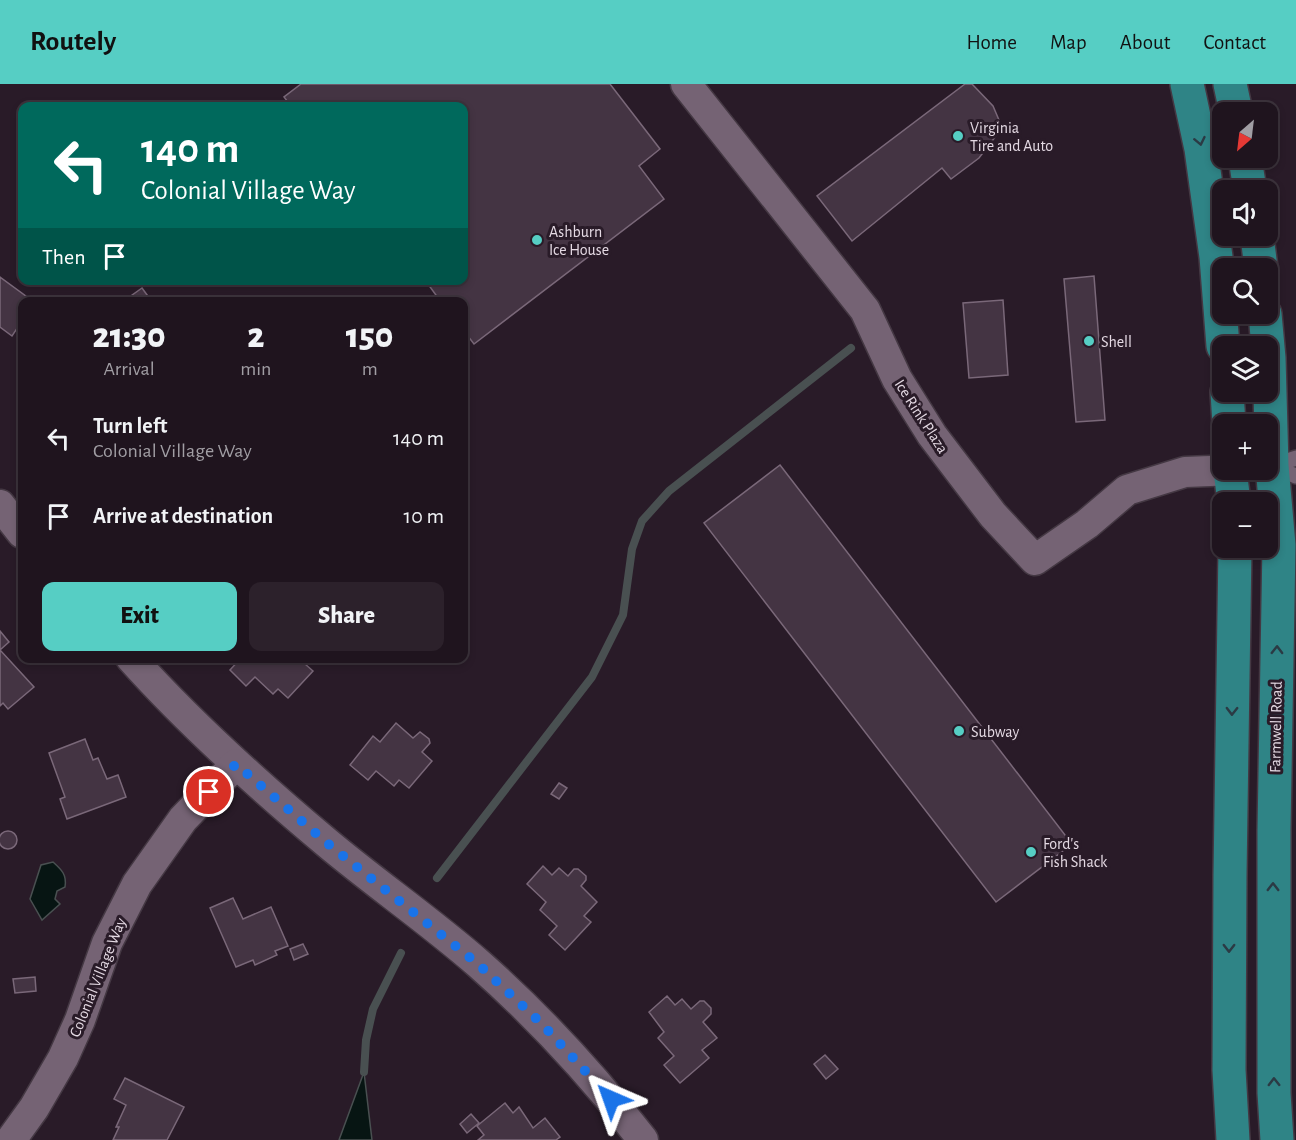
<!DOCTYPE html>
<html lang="en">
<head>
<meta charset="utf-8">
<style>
	body { margin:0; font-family:"Alegreya Sans",sans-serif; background:#2c212b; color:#f1f3f6; height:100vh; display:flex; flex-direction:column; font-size:22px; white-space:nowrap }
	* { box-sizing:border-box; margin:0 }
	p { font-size:20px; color:#a19ea4 }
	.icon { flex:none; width:33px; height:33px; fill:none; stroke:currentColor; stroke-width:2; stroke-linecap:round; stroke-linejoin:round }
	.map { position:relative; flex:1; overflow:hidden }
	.side { position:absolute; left:18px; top:213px; width:450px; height:366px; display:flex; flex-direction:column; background:#1f141e; border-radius:12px; box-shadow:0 3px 9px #0003,0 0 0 2px #3c333c }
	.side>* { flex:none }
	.top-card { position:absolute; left:18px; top:18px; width:450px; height:183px; border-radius:12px; box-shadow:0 3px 9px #0003,0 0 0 2px #3c333c; background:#00695c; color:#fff; overflow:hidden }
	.needle { width:39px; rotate:208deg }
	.buttons { position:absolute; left:1212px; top:18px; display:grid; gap:12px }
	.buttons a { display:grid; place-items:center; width:66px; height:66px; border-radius:12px; background:#1f141e; box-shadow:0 3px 9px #0003,0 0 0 2px #3c333c; font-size:30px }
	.pin { position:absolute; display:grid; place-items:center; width:51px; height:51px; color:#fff; margin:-26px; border:3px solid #fff; border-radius:50%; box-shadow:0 2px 6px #0007 }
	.me { position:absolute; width:66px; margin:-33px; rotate:317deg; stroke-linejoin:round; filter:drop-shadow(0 0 4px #0008) }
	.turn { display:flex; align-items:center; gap:21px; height:126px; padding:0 24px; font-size:27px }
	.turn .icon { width:78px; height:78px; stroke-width:2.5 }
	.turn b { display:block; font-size:42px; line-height:51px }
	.then { display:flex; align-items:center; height:57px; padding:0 24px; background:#0003; gap:12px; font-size:22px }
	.eta { display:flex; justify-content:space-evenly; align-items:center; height:102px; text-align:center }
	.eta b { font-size:36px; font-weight:800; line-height:42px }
	.button { display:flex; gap:12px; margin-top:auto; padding:12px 24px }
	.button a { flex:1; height:69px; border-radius:12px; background:#56cec4; color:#111; font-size:24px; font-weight:800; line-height:69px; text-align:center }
	.button a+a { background:#2c212b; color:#f1f3f6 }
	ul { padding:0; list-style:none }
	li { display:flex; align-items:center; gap:18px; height:78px; padding:0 24px }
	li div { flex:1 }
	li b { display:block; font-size:22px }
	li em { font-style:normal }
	header { display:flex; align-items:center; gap:36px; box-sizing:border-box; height:84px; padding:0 30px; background:#56cec4; color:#111 }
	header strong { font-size:28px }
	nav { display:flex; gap:33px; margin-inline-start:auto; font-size:21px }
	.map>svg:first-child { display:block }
	.water { fill:#071513; stroke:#495051; stroke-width:1.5 }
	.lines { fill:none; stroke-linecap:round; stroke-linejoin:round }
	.stream { stroke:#495051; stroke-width:8 }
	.building { fill:#443443; stroke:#7a6879; stroke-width:1.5 }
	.lane-casing { stroke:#443843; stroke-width:18 }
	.street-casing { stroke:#443843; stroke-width:33 }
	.primary-casing { stroke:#443843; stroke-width:36 }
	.lane { stroke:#756374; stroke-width:15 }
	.street { stroke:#756374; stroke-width:30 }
	.primary { stroke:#2f8486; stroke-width:33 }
	.oneway { stroke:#2b3a44 }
	.route { stroke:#1a73e8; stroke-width:10; stroke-dasharray:0 18 }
	.poi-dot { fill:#56cec4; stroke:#291b28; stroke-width:2 }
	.labels { text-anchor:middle; stroke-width:6; stroke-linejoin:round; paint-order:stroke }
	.poi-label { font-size:16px; fill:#e4d9e3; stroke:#291b28; text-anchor:start }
	.street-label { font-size:16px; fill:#e4d9e3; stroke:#291b28 }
</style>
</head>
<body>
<header>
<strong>Routely</strong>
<nav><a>Home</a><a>Map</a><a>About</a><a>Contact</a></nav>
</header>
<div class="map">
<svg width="1296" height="1056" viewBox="0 0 1296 1056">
	<rect width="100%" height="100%" fill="#291b28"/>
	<g class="water">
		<path d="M53 778C62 786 67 791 65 803L57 807 55 815 60 820 42 836 30 815 41 781Z"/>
		<path d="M364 988 372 1056H339Z"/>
	</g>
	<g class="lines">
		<g class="stream">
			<path d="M437 794 592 593 623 531 632 465 642 437 669 407 851 264"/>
			<path d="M364 988 366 956 373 925 401 869"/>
		</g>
	</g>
	<g class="building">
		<path d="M301 0H610L660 65 639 82 664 115 474 260 464 247V218H441L425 196H464V22H291L284 13Z"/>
		<path d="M965 0H972L993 22 999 36 996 52 979 74 951 95 942 84 852 157 817 112Z"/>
		<path d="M1094 192 1105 336 1076 338 1064 195Z"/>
		<path d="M0 193 34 218H22V237L12 252 0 243Z"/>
		<path d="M142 204 150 215 147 218H130L128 214Z"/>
		<path d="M1003 216 1008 291 969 294 963 219Z"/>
		<path d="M780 381 1072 760 996 818 704 439Z"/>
		<path d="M0 547 9 558 0 566 34 603 8 625 3 619 0 622Z"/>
		<path d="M241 574H310L305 580 313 587 288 614 278 605 273 610 255 593 246 602 230 586Z"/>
		<path d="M396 639 413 654 420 648 429 655 430 659 422 668 432 677 409 704 399 696 394 702 376 687 368 696 350 681 373 652 380 658Z"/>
		<path d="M85 655 93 676 98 674 107 695 118 691 126 713 67 735 60 715 65 713 49 669Z"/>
		<path d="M559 699 567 704 559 715 551 710Z"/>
		<circle cx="8" cy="756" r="9"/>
		<path d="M543 782 552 791 559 784 568 792 574 785H578L586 792V796L581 802 597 818 584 832 591 838 565 866 549 851 557 842 540 826 546 818 527 800Z"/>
		<path d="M233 814 243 835 271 823 288 862 275 867 277 871 255 881 253 876 236 883 210 824Z"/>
		<path d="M303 860 308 870 294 876 290 865Z"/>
		<path d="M35 893 36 907 15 909 13 895Z"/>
		<path d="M667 912 675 921 682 915 691 925 700 917H704L711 924V930L703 938 717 954 702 966 709 974 680 999 664 981 674 972 658 954 664 948 649 928Z"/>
		<path d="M825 971 838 985 826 995 814 980Z"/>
		<path d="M125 994 184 1023 167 1056H113L119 1043H116L126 1021 114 1015Z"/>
		<path d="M505 1019 513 1029 519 1023 533 1044 545 1034 560 1053 556 1056H478L484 1051 477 1042Z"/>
		<path d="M471 1030 479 1039 467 1049 460 1040Z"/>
	</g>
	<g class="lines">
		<defs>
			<g id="lane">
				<path d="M1272 382 1296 392"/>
				<path d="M1272 382 1296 374"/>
			</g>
			<g id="street">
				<path d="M686 0 865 226 897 295 932 351 993 431 1035 476 1087 440 1127 406 1185 388 1235 386"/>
				<path d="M0 421 22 449"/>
				<path d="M131 574C191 641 258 701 326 758 376 800 430 837 479 880 539 933 594 993 643 1056"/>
				<path d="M11 1056 34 1024 63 974 80 936 107 859 137 800 183 735 236 680"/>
			</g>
			<g id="primary">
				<path d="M1187 0 1201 65 1216 173 1223 262"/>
				<path d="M1230 0 1236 28"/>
				<path d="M1245 74 1250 106"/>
				<path d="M1257 152 1261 184"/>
				<path d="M1265 230 1269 274 1272 382 1279 461 1274 746V1009L1277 1056"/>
				<path d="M1227 308 1229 340"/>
				<path d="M1230 386 1234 418"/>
				<path d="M1233 1056 1229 986 1230 791 1235 464"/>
			</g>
		</defs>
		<use href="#lane" class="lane-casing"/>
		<use href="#street" class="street-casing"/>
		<use href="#primary" class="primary-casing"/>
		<use href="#lane" class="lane"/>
		<use href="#street" class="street"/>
		<use href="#primary" class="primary"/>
	</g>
	<defs><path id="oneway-chevron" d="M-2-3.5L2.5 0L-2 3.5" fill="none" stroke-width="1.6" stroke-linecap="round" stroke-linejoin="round" transform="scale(1.5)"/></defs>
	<g class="oneway">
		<use href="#oneway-chevron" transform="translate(1200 57) rotate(78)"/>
		<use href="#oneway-chevron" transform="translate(1277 566) rotate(-89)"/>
		<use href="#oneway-chevron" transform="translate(1232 627) rotate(91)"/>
		<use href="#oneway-chevron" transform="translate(1273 803) rotate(-90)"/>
		<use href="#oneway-chevron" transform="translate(1229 864) rotate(90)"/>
		<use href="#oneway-chevron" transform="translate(1274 998) rotate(-91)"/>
	</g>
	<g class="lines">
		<path class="route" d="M209 708 236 680 327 759 478 880 542 940 611 1015"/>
	</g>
	<g class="poi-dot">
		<circle cx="958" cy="52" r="6"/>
		<circle cx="537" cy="156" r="6"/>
		<circle cx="1089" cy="257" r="6"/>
		<circle cx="959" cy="647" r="6"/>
		<circle cx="1031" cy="768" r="6"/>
	</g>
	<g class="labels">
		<g class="poi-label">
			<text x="970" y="49">Virginia<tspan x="970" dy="18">Tire and Auto</tspan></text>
			<text x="549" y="153">Ashburn<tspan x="549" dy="18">Ice House</tspan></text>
			<text x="1101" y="263">Shell</text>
			<text x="971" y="653">Subway</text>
			<text x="1043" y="765">Ford's<tspan x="1043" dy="18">Fish Shack</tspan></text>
		</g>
		<g class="street-label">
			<text transform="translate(922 332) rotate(57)" y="6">Ice Rink Plaza</text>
			<text transform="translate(1275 643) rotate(-89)" y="6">Farmwell Road</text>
			<text transform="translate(97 893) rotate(-68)" y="6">Colonial Village Way</text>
		</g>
	</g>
</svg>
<div class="buttons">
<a><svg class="needle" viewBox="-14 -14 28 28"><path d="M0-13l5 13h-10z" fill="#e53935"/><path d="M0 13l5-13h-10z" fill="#a19ea4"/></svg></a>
<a><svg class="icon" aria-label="sound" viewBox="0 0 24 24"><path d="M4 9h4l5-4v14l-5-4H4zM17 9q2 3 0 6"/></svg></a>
<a><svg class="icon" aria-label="search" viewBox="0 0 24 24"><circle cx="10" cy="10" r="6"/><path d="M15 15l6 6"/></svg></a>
<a><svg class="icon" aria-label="layers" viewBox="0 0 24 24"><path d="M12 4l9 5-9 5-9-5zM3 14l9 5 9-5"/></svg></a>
<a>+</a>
<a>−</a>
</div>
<div class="pin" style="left:209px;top:708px;background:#d93025"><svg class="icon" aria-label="arrive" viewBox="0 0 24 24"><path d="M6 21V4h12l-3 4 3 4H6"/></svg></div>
<svg class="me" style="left:611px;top:1015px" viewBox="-20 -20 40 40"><path d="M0-17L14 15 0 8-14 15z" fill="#1a73e8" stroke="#fff" stroke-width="4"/></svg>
<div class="top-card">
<div class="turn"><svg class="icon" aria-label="left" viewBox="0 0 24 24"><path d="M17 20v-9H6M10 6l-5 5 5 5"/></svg><div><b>140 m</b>Colonial Village Way</div></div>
<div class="then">Then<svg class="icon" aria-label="arrive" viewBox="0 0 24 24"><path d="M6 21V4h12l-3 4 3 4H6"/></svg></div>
</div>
<section class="side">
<div class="eta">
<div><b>21:30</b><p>Arrival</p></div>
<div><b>2</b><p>min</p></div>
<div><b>150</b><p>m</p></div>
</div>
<ul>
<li><svg class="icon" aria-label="left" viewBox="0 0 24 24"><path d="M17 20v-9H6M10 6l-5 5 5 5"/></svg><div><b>Turn left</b><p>Colonial Village Way</p></div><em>140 m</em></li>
<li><svg class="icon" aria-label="arrive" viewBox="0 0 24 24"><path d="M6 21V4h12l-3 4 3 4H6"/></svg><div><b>Arrive at destination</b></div><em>10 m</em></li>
</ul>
<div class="button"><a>Exit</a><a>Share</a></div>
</section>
</div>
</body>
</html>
